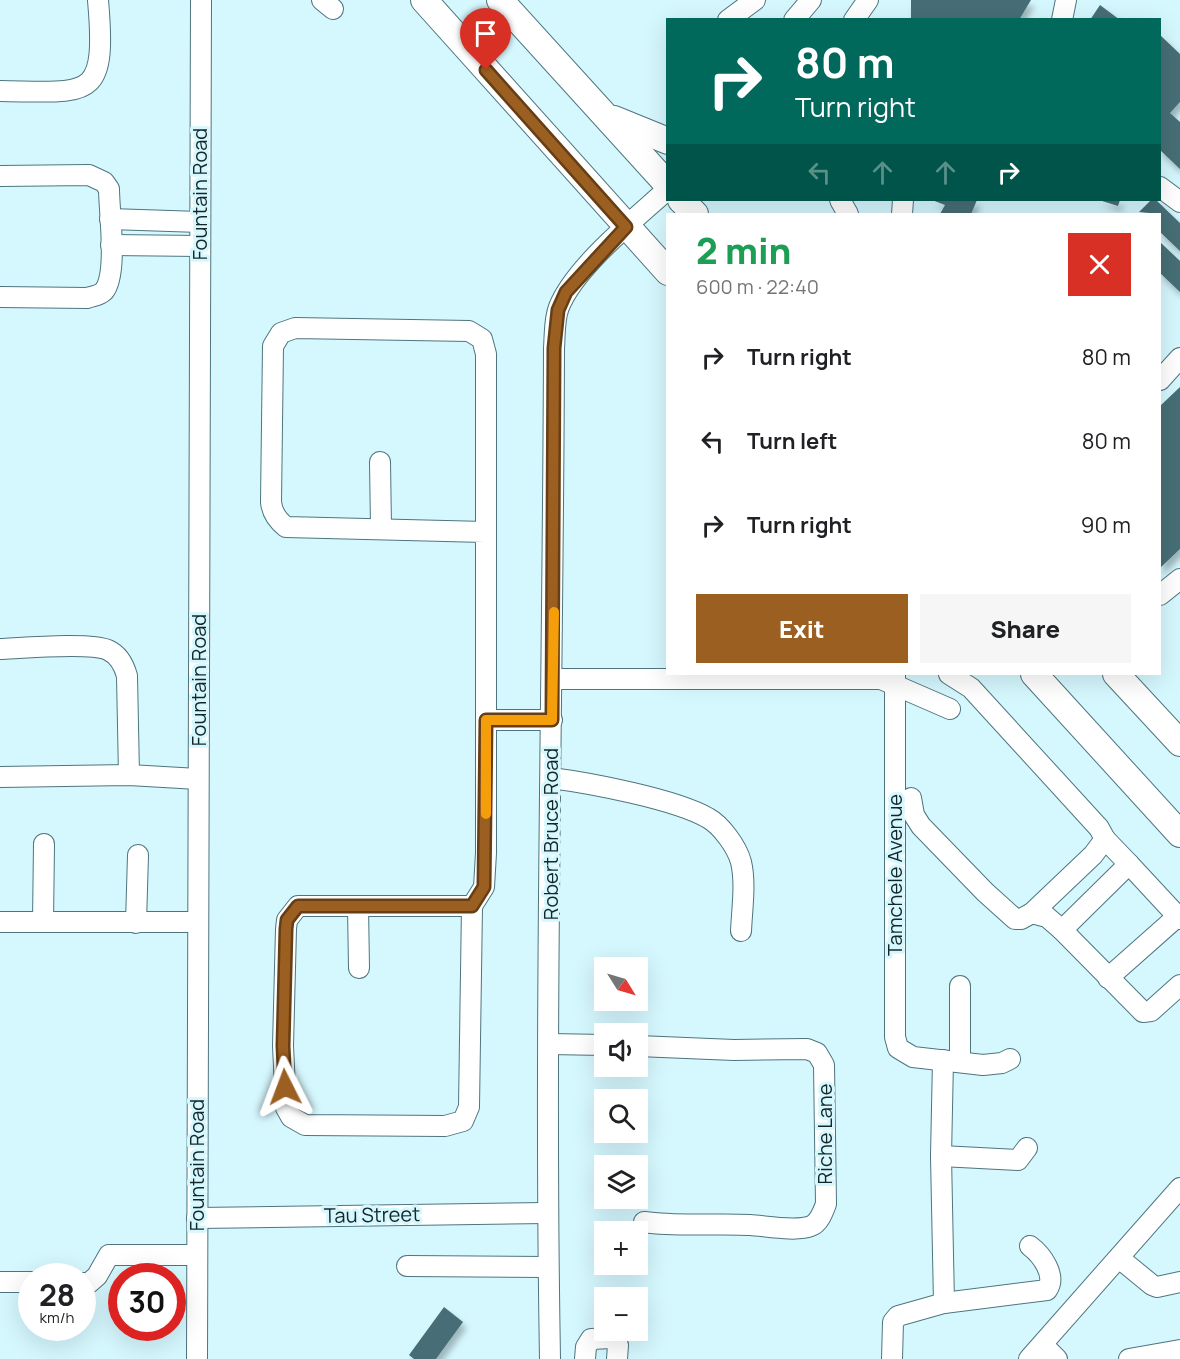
<!DOCTYPE html>
<html lang="en">
<head>
<meta charset="utf-8">
<style>
	body { margin:0; font-family:Manrope,sans-serif; background:#f6f6f6; color:#202124; height:100vh; display:flex; flex-direction:column; font-size:22px; white-space:nowrap }
	* { box-sizing:border-box; margin:0 }
	p { font-size:20px; color:#757577 }
	.icon { flex:none; width:33px; height:33px; fill:none; stroke:currentColor; stroke-width:2; stroke-linecap:round; stroke-linejoin:round }
	.map { position:relative; flex:1; overflow:hidden }
	.side { position:absolute; left:666px; top:213px; width:495px; height:462px; display:flex; flex-direction:column; background:#fff; border-radius:0px; box-shadow:0 6px 24px #0002 }
	.side>* { flex:none }
	.guide { position:absolute; left:666px; top:18px; width:495px; height:183px; border-radius:0px; box-shadow:0 6px 24px #0002; background:#00695c; color:#fff; overflow:hidden }
	.needle { width:39px; rotate:127deg }
	.fabs { position:absolute; left:594px; top:957px; display:grid; gap:12px }
	.fabs a { display:grid; place-items:center; width:54px; height:54px; border-radius:0px; background:#fff; box-shadow:0 6px 24px #0002; font-size:30px }
	.speed { position:absolute; left:18px; top:1263px; display:flex; gap:12px; font-size:30px; font-weight:700; text-align:center }
	.speed>* { display:grid; place-content:center; width:78px; height:78px; border-radius:50%; background:#fff; box-shadow:0 6px 24px #0002; line-height:1 }
	.speed small { font-size:15px; font-weight:400 }
	.speed .limit { border:9px solid #d22; background:#fff; color:#111 }
	.pin { position:absolute; display:grid; place-items:center; width:51px; height:51px; color:#fff; margin:-62px -26px; border-radius:50% 50% 50% 0; rotate:-45deg; box-shadow:0 0 6px #0007 }
	.pin .icon { rotate:45deg }
	.me { position:absolute; width:66px; margin:-33px; rotate:357deg; stroke-linejoin:round; filter:drop-shadow(0 0 4px #0008) }
	.turn { display:flex; align-items:center; gap:21px; height:126px; padding:0 30px; font-size:27px }
	.turn .icon { width:78px; height:78px; stroke-width:2.5 }
	.turn b { display:block; font-size:42px; line-height:51px }
	.lanes { display:flex; align-items:center; height:57px; padding:0 30px; background:#0003; justify-content:center; gap:30px; direction:ltr }
	.lanes .off { opacity:.35 }
	.round { display:grid; place-items:center; flex:none; width:63px; height:63px; border-radius:0px; background:#f6f6f6 }
	.summary { display:flex; align-items:center; justify-content:space-between; height:102px; padding:0 30px }
	h1 { font-size:36px; font-weight:800; line-height:45px; color:#1e9e55 }
	.cta { display:flex; gap:12px; margin-top:auto; padding:12px 30px }
	.cta a { flex:1; height:69px; border-radius:0px; background:#9b5f21; color:#fff; font-size:24px; font-weight:800; line-height:69px; text-align:center }
	.cta a+a { background:#f6f6f6; color:#202124 }
	ul { padding:0; list-style:none }
	li { display:flex; align-items:center; gap:18px; height:84px; padding:0 30px }
	li div { flex:1 }
	li b { display:block; font-size:22px }
	li em { font-style:normal }
	.map>svg:first-child { display:block }
	.building { fill:#476e76; filter:url(#shadow) }
	.lines { fill:none; stroke-linecap:round; stroke-linejoin:round }
	.minor-casing { stroke:#4e757e; stroke-width:22 }
	.major-casing { stroke:#4e757e; stroke-width:28 }
	.minor { stroke:#fff; stroke-width:20 }
	.major { stroke:#fff; stroke-width:26 }
	.route-casing { stroke:#653e15; stroke-width:15 }
	.route { stroke:#9b5f21; stroke-width:10 }
	.slow { stroke:#f59e0b; stroke-width:10 }
	.labels { text-anchor:middle; stroke-width:6; stroke-linejoin:round; paint-order:stroke }
	.street-label { font-size:20px; fill:#152629; stroke:#d5f7fe }
</style>
</head>
<body>
<div class="map">
<svg width="1180" height="1359" viewBox="0 0 1180 1359">
	<defs>
		<filter id="shadow"><feDropShadow dx="3.5" dy="6" stdDeviation="3" flood-color="#0004"/></filter>
	</defs>
	<rect width="100%" height="100%" fill="#d5f7fe"/>
	<g class="building">
		<path d="M911 0H1031L1019 20H911Z"/>
		<path d="M1100 5 1120 20H1090Z"/>
		<path d="M1160 35 1180 54V102L1170 113 1180 122V169L1160 150Z"/>
		<path d="M932 200H977L971 214H940L945 205Z"/>
		<path d="M1099 200H1120L1118 206Z"/>
		<path d="M1151 200H1156L1180 223V251L1160 232V214L1139 212Z"/>
		<path d="M1160 242 1180 261V292L1160 273Z"/>
		<path d="M1180 387V549L1160 568V406Z"/>
		<path d="M444 1307 463 1322 436 1359H414L409 1355Z"/>
	</g>
	<g class="lines">
		<defs>
			<g id="minor">
				<path d="M322 0 333 9"/>
				<path d="M728 20 755 0"/>
				<path d="M794 20 811 0"/>
				<path d="M854 20 868 0"/>
				<path d="M1062 20 1066 0"/>
				<path d="M0 91C90 92 107 102 98 0"/>
				<path d="M0 176 89 175 104 182 109 189C109 211 118 274 104 291 99 296 93 296 87 298L0 297"/>
				<path d="M1160 187 1180 202"/>
				<path d="M840 200 848 214"/>
				<path d="M902 214 903 200"/>
				<path d="M110 219 200 222"/>
				<path d="M111 245 200 246"/>
				<path d="M1160 380 1180 358"/>
				<path d="M380 462 381 527"/>
				<path d="M1160 595 1180 579"/>
				<path d="M0 649C22 648 91 642 108 650 119 655 124 665 127 676L129 775"/>
				<path d="M895 674V1037L898 1048 913 1057 983 1065 1002 1063 1010 1059"/>
				<path d="M553 679H881L950 709"/>
				<path d="M486 720H552"/>
				<path d="M0 777 129 775 198 779"/>
				<path d="M551 778C590 783 675 799 708 818 721 825 737 847 741 862 746 883 742 909 741 931"/>
				<path d="M911 798 914 815 921 826 985 892 1015 919H1021L1032 913 1093 855 1105 839 1099 828 971 688 949 674"/>
				<path d="M1129 864 1180 919"/>
				<path d="M472 906H298L287 920 286 929 283 1046 286 1108 291 1117 305 1125 445 1126 463 1121 469 1107 472 906 484 887 486 853V354L482 339 469 331 295 328 281 333 273 346 271 502C272 513 277 520 286 527L485 532"/>
				<path d="M358 907 359 968"/>
				<path d="M1032 913 1047 917 1062 930 1129 864 1105 839"/>
				<path d="M0 922H197"/>
				<path d="M43 922 44 844"/>
				<path d="M136 923 138 855"/>
				<path d="M1062 930 1143 1012 1151 1011 1180 985"/>
				<path d="M1108 978 1178 916"/>
				<path d="M550 1044 604 1045"/>
				<path d="M638 1046 734 1050 807 1049 817 1053 824 1065 826 1204C823 1212 819 1223 811 1226 796 1232 766 1226 750 1225 715 1223 680 1227 644 1222"/>
				<path d="M943 1060 941 1156 944 1303"/>
				<path d="M960 1062V986"/>
				<path d="M941 1156 1018 1160 1027 1148"/>
				<path d="M197 1218 546 1213"/>
				<path d="M1119 1258 1152 1285 1157 1287 1180 1282"/>
				<path d="M407 1266 548 1267"/>
				<path d="M0 1282H32"/>
				<path d="M82 1283H89L97 1276 109 1255H197"/>
				<path d="M1043 1345 1057 1359"/>
				<path d="M197 1359 201 0"/>
				<path d="M550 1359C544 1022 553 685 554 348 555 335 554 319 559 307 575 267 635 219 668 189"/>
				<path d="M585 1359 586 1347 591 1339 611 1338 618 1345 617 1359"/>
				<path d="M892 1359 893 1322 898 1316 944 1303 1047 1290C1057 1276 1042 1255 1030 1246"/>
				<path d="M1029 1359 1180 1188"/>
				<path d="M1129 1359 1180 1350"/>
			</g>
			<g id="major">
				<path d="M424 0 668 272"/>
				<path d="M500 0 668 185"/>
				<path d="M614 119 668 141"/>
				<path d="M681 200 695 214"/>
				<path d="M1034 674 1180 834"/>
				<path d="M1116 674 1180 743"/>
			</g>
		</defs>
		<use href="#minor" class="minor-casing"/>
		<use href="#major" class="major-casing"/>
		<use href="#minor" class="minor"/>
		<use href="#major" class="major"/>
	</g>
	<g class="lines">
		<defs>
			<path id="route" d="M285 1087 283 1046 286 929 287 920 298 906H472L484 887 486 720H552L554 348 558 310 566 292 626 227 486 70"/>
		</defs>
		<use href="#route" class="route-casing"/>
		<use href="#route" class="route"/>
		<path class="slow" d="M486 814V720H552L554 612"/>
	</g>
	<g class="labels">
		<g class="street-label">
			<text transform="translate(200 194) rotate(-90)" y="7">Fountain Road</text>
			<text transform="translate(199 680) rotate(-90)" y="7">Fountain Road</text>
			<text transform="translate(551 834) rotate(-90)" y="7">Robert Bruce Road</text>
			<text transform="translate(895 875) rotate(-90)" y="7">Tamchele Avenue</text>
			<text transform="translate(825 1134) rotate(-90)" y="7">Riche Lane</text>
			<text transform="translate(197 1165) rotate(-90)" y="7">Fountain Road</text>
			<text transform="translate(372 1215) rotate(-1)" y="7">Tau Street</text>
		</g>
	</g>
</svg>
<div class="fabs">
<a><svg class="needle" viewBox="-14 -14 28 28"><path d="M0-13l5 13h-10z" fill="#e53935"/><path d="M0 13l5-13h-10z" fill="#757577"/></svg></a>
<a><svg class="icon" aria-label="sound" viewBox="0 0 24 24"><path d="M4 9h4l5-4v14l-5-4H4zM17 9q2 3 0 6"/></svg></a>
<a><svg class="icon" aria-label="search" viewBox="0 0 24 24"><circle cx="10" cy="10" r="6"/><path d="M15 15l6 6"/></svg></a>
<a><svg class="icon" aria-label="layers" viewBox="0 0 24 24"><path d="M12 4l9 5-9 5-9-5zM3 14l9 5 9-5"/></svg></a>
<a>+</a>
<a>−</a>
</div>
<div class="speed"><div>28<small>km/h</small></div><div class="limit">30</div></div>
<div class="pin" style="left:486px;top:70px;background:#d93025"><svg class="icon" aria-label="arrive" viewBox="0 0 24 24"><path d="M6 21V4h12l-3 4 3 4H6"/></svg></div>
<svg class="me" style="left:285px;top:1087px" viewBox="-20 -20 40 40"><path d="M0-17L14 15 0 8-14 15z" fill="#9b5f21" stroke="#fff" stroke-width="4"/></svg>
<div class="guide">
<div class="turn"><svg class="icon" aria-label="right" viewBox="0 0 24 24"><path d="M7 20v-9h11M14 6l5 5-5 5"/></svg><div><b>80 m</b>Turn right</div></div>
<div class="lanes"><svg class="icon off" aria-label="left" viewBox="0 0 24 24"><path d="M17 20v-9H6M10 6l-5 5 5 5"/></svg><svg class="icon off" aria-label="ahead" viewBox="0 0 24 24"><path d="M12 20V5M6 11l6-6 6 6"/></svg><svg class="icon off" aria-label="ahead" viewBox="0 0 24 24"><path d="M12 20V5M6 11l6-6 6 6"/></svg><svg class="icon" aria-label="right" viewBox="0 0 24 24"><path d="M7 20v-9h11M14 6l5 5-5 5"/></svg></div>
</div>
<section class="side">
<div class="summary"><div><h1>2 min</h1><p>600 m · 22:40</p></div><a class="round" style="background:#d93025;color:#fff"><svg class="icon" aria-label="close" viewBox="0 0 24 24"><path d="M6 6l12 12M18 6L6 18"/></svg></a></div>
<ul>
<li><svg class="icon" aria-label="right" viewBox="0 0 24 24"><path d="M7 20v-9h11M14 6l5 5-5 5"/></svg><div><b>Turn right</b></div><em>80 m</em></li>
<li><svg class="icon" aria-label="left" viewBox="0 0 24 24"><path d="M17 20v-9H6M10 6l-5 5 5 5"/></svg><div><b>Turn left</b></div><em>80 m</em></li>
<li><svg class="icon" aria-label="right" viewBox="0 0 24 24"><path d="M7 20v-9h11M14 6l5 5-5 5"/></svg><div><b>Turn right</b></div><em>90 m</em></li>
</ul>
<div class="cta"><a>Exit</a><a>Share</a></div>
</section>
</div>
</body>
</html>
